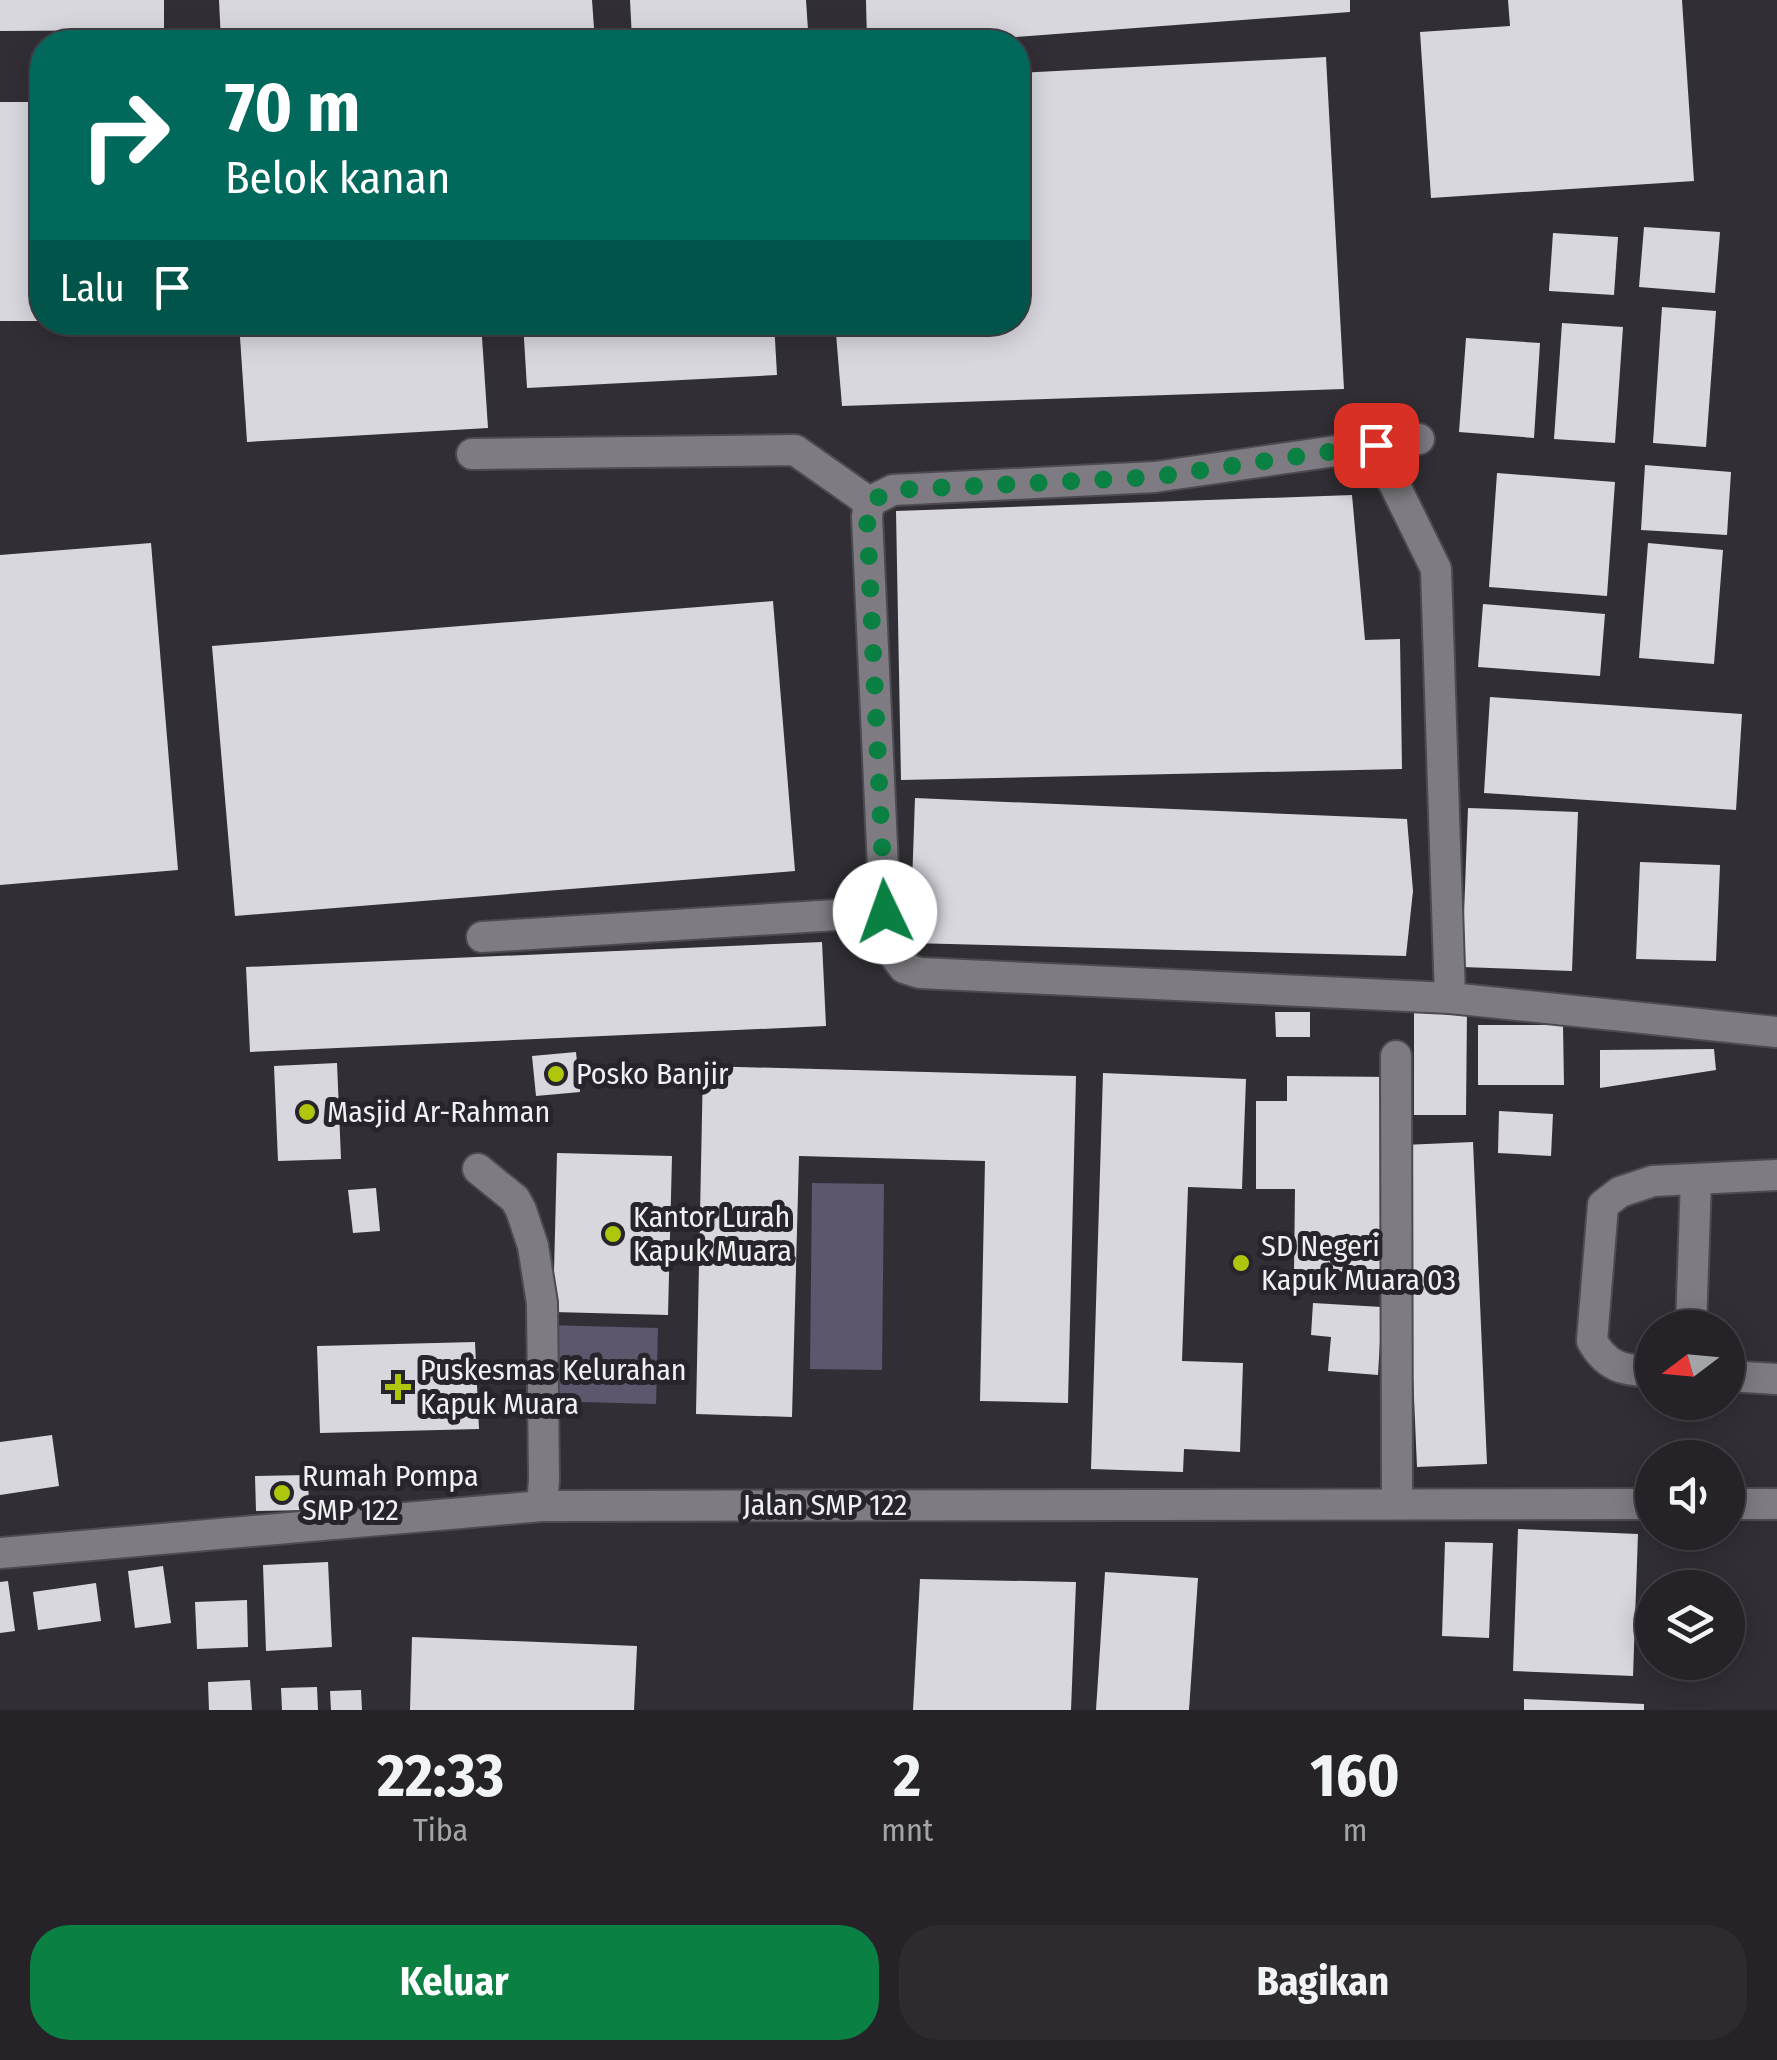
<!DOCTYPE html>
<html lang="id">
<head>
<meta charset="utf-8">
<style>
	body { margin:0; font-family:"Fira Sans Condensed",sans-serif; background:#2d2b30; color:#f1f3f6; height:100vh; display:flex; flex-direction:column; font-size:38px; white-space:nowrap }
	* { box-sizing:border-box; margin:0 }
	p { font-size:32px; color:#a3a4a8 }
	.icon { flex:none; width:55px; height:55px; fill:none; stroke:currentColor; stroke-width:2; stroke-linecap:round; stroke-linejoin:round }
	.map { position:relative; height:1710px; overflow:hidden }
	.sheet { display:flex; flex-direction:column; background:#252328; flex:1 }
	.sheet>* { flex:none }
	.hud { position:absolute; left:30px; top:30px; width:1000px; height:305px; border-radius:40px; box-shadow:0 5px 25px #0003,0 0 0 2px #424045; background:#00695c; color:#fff; overflow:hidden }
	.needle { width:65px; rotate:254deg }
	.fabs { position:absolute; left:1635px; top:1310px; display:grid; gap:20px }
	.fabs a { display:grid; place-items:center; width:110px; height:110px; border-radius:50%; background:#252328; box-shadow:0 5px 25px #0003,0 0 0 2px #424045; font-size:50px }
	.pin { position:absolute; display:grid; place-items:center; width:85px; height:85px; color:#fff; margin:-42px; border-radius:20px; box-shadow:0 5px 15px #0006 }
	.me { position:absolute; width:110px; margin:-55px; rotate:357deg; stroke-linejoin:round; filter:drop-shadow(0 0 8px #0008) }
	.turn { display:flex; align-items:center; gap:35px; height:210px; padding:0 30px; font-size:45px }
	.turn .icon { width:130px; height:130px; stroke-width:2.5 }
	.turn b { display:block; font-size:70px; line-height:85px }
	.then { display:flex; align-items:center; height:95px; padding:0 30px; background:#0003; gap:20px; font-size:38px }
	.eta { display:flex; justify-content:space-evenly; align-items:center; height:170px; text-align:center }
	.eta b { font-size:60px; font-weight:700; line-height:70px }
	.action { display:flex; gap:20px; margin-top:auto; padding:20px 30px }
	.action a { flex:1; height:115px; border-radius:40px; background:#0b8043; color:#fff; font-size:40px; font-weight:700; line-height:115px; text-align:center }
	.action a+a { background:#2d2b30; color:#f1f3f6 }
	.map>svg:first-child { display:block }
	.green { fill:#5d566d }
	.building { fill:#d9d7de }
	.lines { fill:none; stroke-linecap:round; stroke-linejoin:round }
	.minor-casing { stroke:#4d4b50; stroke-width:34 }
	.minor { stroke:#7e7c82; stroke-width:30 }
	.route { stroke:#0b8043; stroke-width:18; stroke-dasharray:0 32.4 }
	.poi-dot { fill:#aec60c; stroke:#27252b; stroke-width:4 }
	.labels { text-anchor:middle; stroke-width:10; stroke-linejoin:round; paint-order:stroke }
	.poi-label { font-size:30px; fill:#f1f0f3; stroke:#27252b; text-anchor:start }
	.street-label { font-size:30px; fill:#f1f0f3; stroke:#27252b }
</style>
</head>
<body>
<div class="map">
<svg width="1777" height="1710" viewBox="0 0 1777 1710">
	<rect width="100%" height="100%" fill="#312f35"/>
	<g class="green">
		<path d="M812 1183 884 1184 882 1370 810 1369Z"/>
		<path d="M545 1325 658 1328 656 1404 543 1401Z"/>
	</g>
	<g class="building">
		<path d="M0 0H164V30L0 31Z"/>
		<path d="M219 0H592L595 42H221Z"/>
		<path d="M630 0H806L808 30 632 39Z"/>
		<path d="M866 0H1350V12L951 42H867Z"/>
		<path d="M1508 0H1682L1694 181 1431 198 1420 32 1510 26Z"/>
		<path d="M1326 57 1344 389 842 406 835 322H1018V73Z"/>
		<rect x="0" y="102" width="42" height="219"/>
		<path d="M1644 227 1720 232 1715 293 1639 287Z"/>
		<path d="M1553 233 1618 237 1614 295 1549 291Z"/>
		<path d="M1662 307 1716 311 1706 447 1653 443Z"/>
		<path d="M239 322H481L488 428 247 442Z"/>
		<path d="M523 322H774L777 375 527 388Z"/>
		<path d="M1562 323 1623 327 1615 443 1554 439Z"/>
		<path d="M1466 338 1540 343 1534 438 1459 432Z"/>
		<path d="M1645 465 1731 472 1727 535 1641 530Z"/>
		<path d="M1497 473 1615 482 1607 596 1489 587Z"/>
		<path d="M1352 495 1365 640 1400 639 1402 769 901 780 896 511Z"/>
		<path d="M151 543 178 870 0 885V555Z"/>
		<path d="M1648 543 1723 550 1714 664 1639 658Z"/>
		<path d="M773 601 795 871 235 916 212 646Z"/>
		<path d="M1483 604 1605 614 1600 676 1478 667Z"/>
		<path d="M1490 697 1742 714 1736 810 1484 793Z"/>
		<path d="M915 798 1407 819 1413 891 1406 956 910 943Z"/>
		<path d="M1468 808 1578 812 1572 971 1462 967Z"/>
		<path d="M1640 862 1720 865 1716 961 1636 959Z"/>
		<path d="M822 942 826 1026 250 1052 246 967Z"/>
		<path d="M1414 1009 1467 1010 1466 1115H1414Z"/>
		<path d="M1275 1012H1310V1037H1276Z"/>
		<path d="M1478 1025H1563L1564 1085H1478Z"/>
		<path d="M1714 1049 1716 1070 1600 1088V1050Z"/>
		<path d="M576 1052 580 1092 536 1096 532 1056Z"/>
		<path d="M337 1063 341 1159 278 1161 274 1066Z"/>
		<path d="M703 1066 1076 1076 1068 1403 980 1401 985 1161 799 1156 792 1417 696 1414Z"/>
		<path d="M1103 1073 1246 1079 1242 1189 1188 1187 1182 1361 1243 1363 1240 1452 1184 1449 1183 1472 1091 1469Z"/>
		<path d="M1287 1076 1393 1077 1391 1272 1294 1271 1295 1189H1256V1101H1287Z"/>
		<path d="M1499 1111 1553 1114 1551 1156 1498 1153Z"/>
		<path d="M1473 1142 1487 1464 1417 1467 1403 1145Z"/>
		<path d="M557 1153 672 1156 668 1315 553 1312Z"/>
		<path d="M376 1188 380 1231 353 1233 348 1190Z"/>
		<path d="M1313 1303 1382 1307 1378 1375 1328 1371 1331 1337 1311 1335Z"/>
		<path d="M475 1342 479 1429 320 1433 317 1346Z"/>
		<path d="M52 1435 59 1486 0 1495V1442Z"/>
		<path d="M308 1475 309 1510 256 1511 255 1476Z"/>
		<path d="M1518 1529 1638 1534 1633 1676 1513 1671Z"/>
		<path d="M1445 1542 1493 1543 1489 1638 1442 1636Z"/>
		<path d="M328 1562 332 1647 266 1651 263 1565Z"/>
		<path d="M163 1566 171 1623 135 1628 128 1571Z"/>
		<path d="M1105 1572 1198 1578 1189 1710H1096Z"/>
		<path d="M920 1579 1076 1582 1071 1710H913Z"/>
		<path d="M8 1581 15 1631 0 1633V1582Z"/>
		<path d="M96 1583 101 1621 38 1630 33 1592Z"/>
		<path d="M247 1600 248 1647 197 1649 195 1602Z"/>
		<path d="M412 1637 637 1646 634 1710H410Z"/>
		<path d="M250 1680 252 1710H209L208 1682Z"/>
		<path d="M317 1687 318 1710H282L281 1688Z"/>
		<path d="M361 1690 362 1710H331L330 1691Z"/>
		<path d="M1524 1699 1644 1704V1710H1524Z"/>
	</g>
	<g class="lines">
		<defs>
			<g id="minor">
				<path d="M1419 439 1155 477 893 490 869 502 867 517 885 912 892 952 904 968 920 973 1450 998 1777 1032"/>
				<path d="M1375 445 1436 569 1450 998"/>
				<path d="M472 454 795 450 869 502"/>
				<path d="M482 937 885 912"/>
				<path d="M1396 1056 1397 1503"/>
				<path d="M478 1169 515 1199 521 1210 533 1246 542 1303 544 1480 542 1506"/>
				<path d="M1691 1328 1696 1179"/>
				<path d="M1652 1372C1624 1370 1607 1368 1592 1341L1603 1205 1620 1192 1653 1181 1777 1175"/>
				<path d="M1728 1376 1777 1379"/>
				<path d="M1728 1504H1777"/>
				<path d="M0 1553 542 1506 1652 1504"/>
			</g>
		</defs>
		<use href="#minor" class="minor-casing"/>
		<use href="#minor" class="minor"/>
	</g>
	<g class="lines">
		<path class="route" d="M885 912 867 517 869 502 893 490 1155 477 1376 445"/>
	</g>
	<g class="poi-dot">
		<circle cx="556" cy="1074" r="10"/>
		<circle cx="307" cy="1112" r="10"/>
		<circle cx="613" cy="1234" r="10"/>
		<circle cx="1241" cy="1263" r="10"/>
		<path d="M393 1372h10v10h10v10h-10v10h-10v-10h-10v-10h10z"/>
		<circle cx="282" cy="1493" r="10"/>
	</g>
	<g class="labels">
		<g class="poi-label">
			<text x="576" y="1084">Posko Banjir</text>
			<text x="327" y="1122">Masjid Ar-Rahman</text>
			<text x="633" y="1227">Kantor Lurah<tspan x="633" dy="34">Kapuk Muara</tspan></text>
			<text x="1261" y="1256">SD Negeri<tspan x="1261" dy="34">Kapuk Muara 03</tspan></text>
			<text x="420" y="1380">Puskesmas Kelurahan<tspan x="420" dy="34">Kapuk Muara</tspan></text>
			<text x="302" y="1486">Rumah Pompa<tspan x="302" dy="34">SMP 122</tspan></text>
		</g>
		<g class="street-label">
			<text x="825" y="1515">Jalan SMP 122</text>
		</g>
	</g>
</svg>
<div class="fabs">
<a><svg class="needle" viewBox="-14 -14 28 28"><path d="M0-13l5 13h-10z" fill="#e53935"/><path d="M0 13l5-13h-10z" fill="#a3a4a8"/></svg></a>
<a><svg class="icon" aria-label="sound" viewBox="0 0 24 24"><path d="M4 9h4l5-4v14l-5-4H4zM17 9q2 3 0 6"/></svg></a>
<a><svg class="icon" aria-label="layers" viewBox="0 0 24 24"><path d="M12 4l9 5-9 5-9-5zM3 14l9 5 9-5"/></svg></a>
</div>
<div class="pin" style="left:1376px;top:445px;background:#d93025"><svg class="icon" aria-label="arrive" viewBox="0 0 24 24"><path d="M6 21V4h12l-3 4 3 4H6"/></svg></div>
<svg class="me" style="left:885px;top:912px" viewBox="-20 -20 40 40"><circle r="19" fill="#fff"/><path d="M0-13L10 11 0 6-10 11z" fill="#0b8043"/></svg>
<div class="hud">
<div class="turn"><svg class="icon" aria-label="right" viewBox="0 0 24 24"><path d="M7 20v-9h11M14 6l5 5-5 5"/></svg><div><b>70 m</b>Belok kanan</div></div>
<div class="then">Lalu<svg class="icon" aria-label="arrive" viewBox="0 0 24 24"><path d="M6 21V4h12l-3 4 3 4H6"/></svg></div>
</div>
</div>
<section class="sheet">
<div class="eta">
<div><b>22:33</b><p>Tiba</p></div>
<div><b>2</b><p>mnt</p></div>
<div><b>160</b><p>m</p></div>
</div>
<div class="action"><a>Keluar</a><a>Bagikan</a></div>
</section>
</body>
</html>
